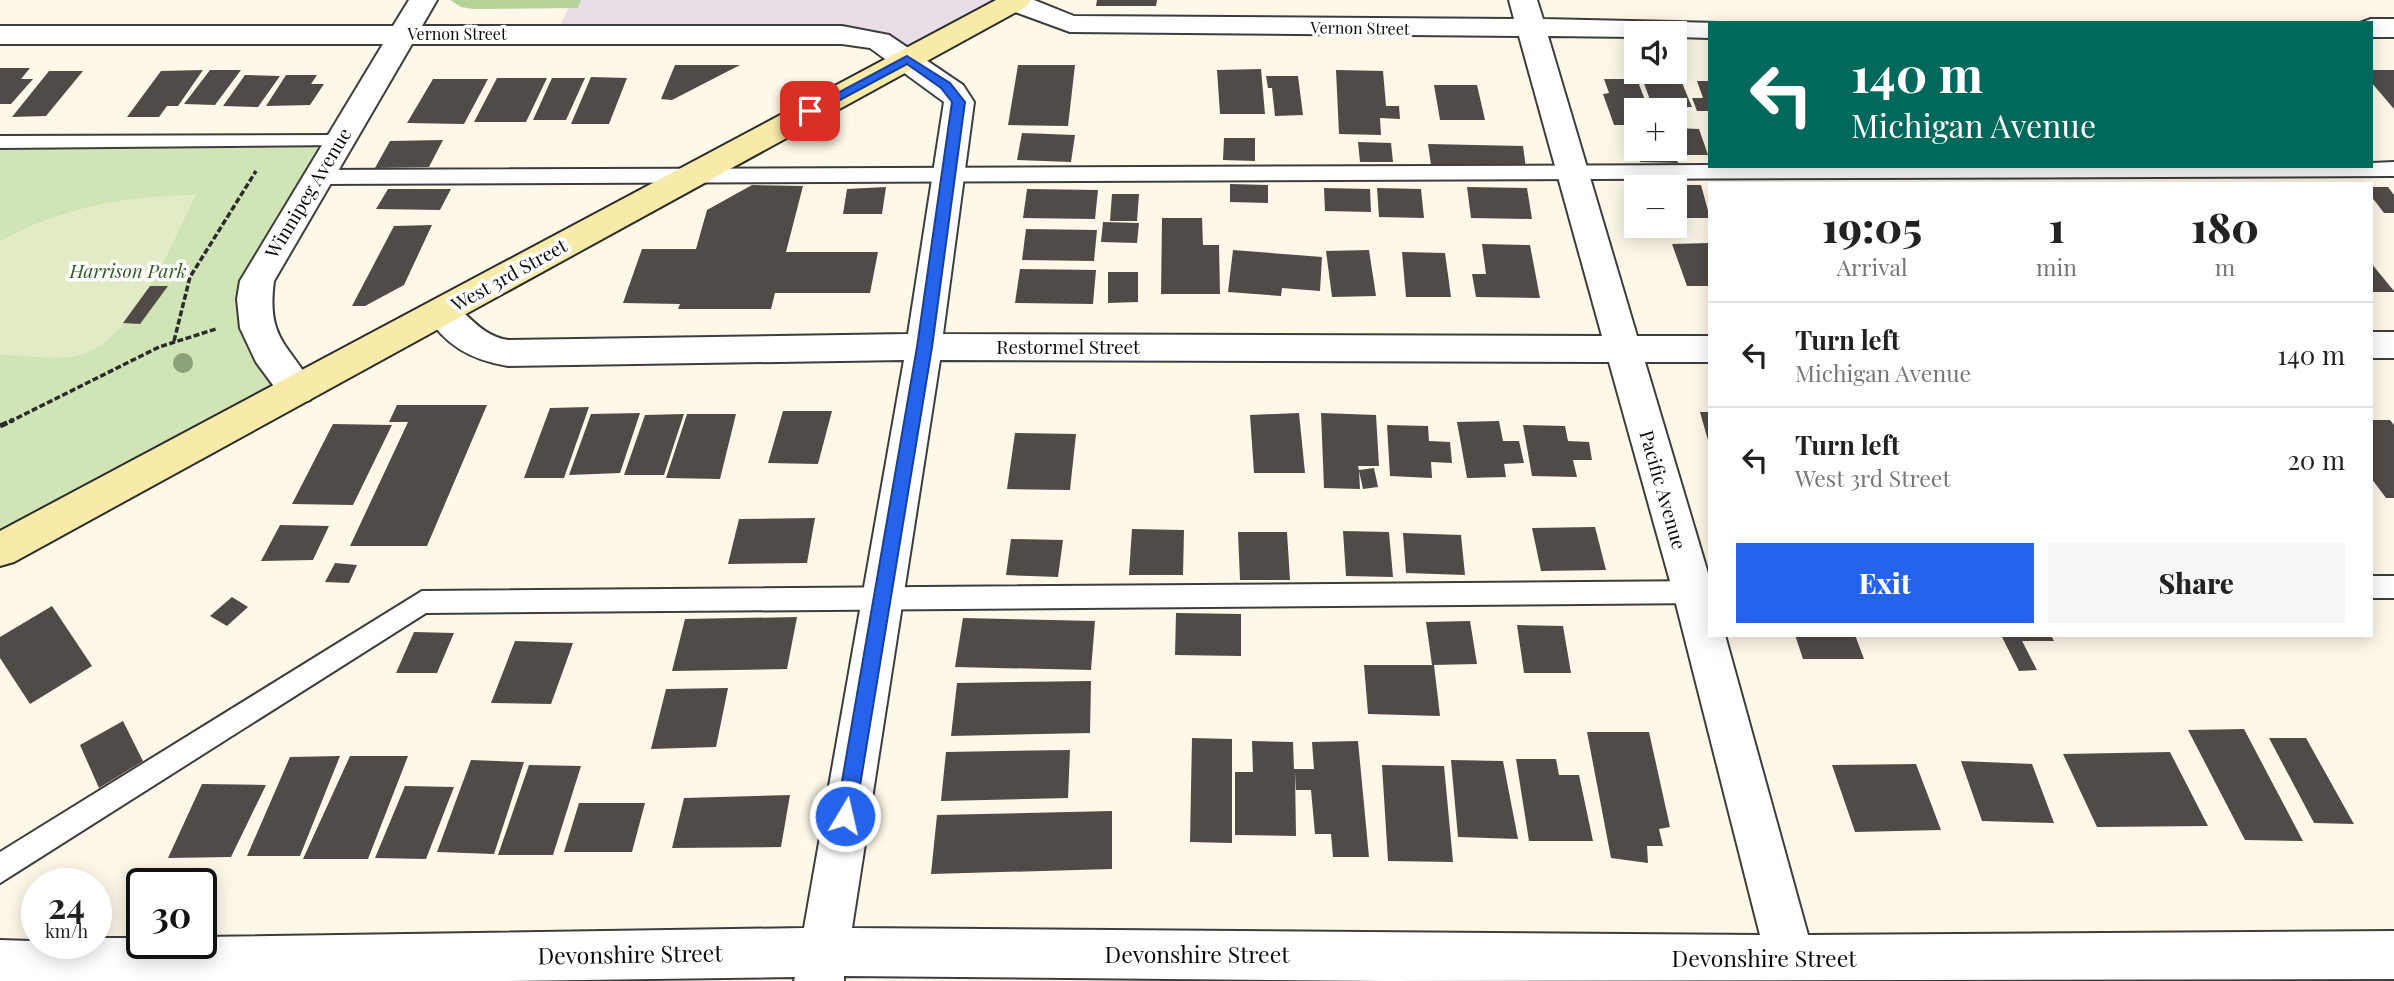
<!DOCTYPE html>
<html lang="en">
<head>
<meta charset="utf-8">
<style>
	body { margin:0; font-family:"Playfair Display",serif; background:#f6f6f6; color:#222; height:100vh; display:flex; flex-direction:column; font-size:26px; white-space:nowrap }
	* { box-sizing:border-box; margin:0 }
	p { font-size:23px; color:#767676 }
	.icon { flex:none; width:38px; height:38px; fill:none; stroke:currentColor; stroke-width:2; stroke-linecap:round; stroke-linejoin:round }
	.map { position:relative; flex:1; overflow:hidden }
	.drawer { position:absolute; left:1708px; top:182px; width:665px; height:455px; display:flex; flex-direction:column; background:#fff; border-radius:0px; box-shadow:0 4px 18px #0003 }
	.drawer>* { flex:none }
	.guide { position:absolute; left:1708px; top:21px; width:665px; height:147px; border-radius:0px; box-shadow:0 4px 18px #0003; background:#00695c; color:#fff; overflow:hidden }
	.tools { position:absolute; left:1624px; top:21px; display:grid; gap:14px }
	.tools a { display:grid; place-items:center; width:63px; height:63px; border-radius:0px; background:#fff; box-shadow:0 4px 18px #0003; font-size:35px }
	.speed { position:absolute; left:21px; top:868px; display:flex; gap:14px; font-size:35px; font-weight:700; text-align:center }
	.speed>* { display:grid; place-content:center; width:91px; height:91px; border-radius:50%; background:#fff; box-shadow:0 4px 18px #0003; line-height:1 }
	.speed small { font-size:18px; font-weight:400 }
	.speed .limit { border:4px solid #111; border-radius:10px; background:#fff; color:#111 }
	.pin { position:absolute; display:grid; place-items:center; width:60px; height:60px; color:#fff; margin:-30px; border-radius:14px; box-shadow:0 4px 10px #0006 }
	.me { position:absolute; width:77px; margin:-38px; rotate:9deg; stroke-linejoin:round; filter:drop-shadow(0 0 5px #0008) }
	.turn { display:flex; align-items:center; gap:24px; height:147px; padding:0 28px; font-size:32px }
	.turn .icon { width:91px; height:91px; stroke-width:2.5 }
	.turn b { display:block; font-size:49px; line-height:60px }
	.eta { display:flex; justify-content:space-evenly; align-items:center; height:119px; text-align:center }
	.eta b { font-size:42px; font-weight:800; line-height:49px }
	.cta { display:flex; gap:14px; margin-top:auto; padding:14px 28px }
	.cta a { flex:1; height:80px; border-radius:0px; background:#2563eb; color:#fff; font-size:28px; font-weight:800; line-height:80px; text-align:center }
	.cta a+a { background:#f6f6f6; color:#222 }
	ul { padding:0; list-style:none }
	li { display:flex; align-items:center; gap:21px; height:105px; padding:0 28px; border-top:2px solid #e0e0e0 }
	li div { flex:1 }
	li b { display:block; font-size:26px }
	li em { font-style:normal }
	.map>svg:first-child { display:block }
	.industrial { fill:#e7dee8 }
	.green { fill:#d0e4b6 }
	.forest { fill:#b5d397 }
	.pitch { fill:#e1ecc7 }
	.building { fill:#514b47 }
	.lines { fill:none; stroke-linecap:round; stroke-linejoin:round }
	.lane-casing { stroke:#3d3d3d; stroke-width:4 }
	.street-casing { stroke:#3d3d3d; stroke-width:4 }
	.secondary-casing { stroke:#2c2c2c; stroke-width:4 }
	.path-far1 { stroke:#2c2c2c; stroke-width:3.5; stroke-dasharray:6 2.5; stroke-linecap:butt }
	.path { stroke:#2c2c2c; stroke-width:5; stroke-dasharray:8 3.5; stroke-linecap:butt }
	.lane { fill:#fff; fill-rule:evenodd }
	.street { fill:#fff; fill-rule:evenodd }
	.secondary { fill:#f8eba9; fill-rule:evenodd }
	.tree { fill:#8ca27b }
	.route { fill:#2563eb; stroke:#184099; stroke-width:2 }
	.labels { text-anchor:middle; stroke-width:7; stroke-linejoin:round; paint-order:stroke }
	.far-street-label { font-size:16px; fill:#0a0a0a; stroke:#fff }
	.street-label { font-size:19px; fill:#0a0a0a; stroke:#fff }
	.park-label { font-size:19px; font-style:italic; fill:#305b21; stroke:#fff }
	.near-street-label { font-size:23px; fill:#0a0a0a; stroke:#fff }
</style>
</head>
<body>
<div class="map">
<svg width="2394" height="981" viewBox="0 0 2394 981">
	<rect width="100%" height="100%" fill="#fdf8e8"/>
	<path class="industrial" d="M572 0H1017L907 59 879 41 556 34Z"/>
	<path class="green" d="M339 141 257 281 297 390 0 549V142Z"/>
	<path class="forest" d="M450 0H581L578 8 473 9 461 7Z"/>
	<path class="pitch" d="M196 195C172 242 133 345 76 356 53 360 24 355 0 355V241C59 208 130 195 196 195Z"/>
	<g class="building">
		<path d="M1097 0H1157L1156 6H1096Z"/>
		<path d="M675 65H740L672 100 661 99Z"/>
		<path d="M1018 65H1075L1068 126 1008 125Z"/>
		<path d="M0 68H30L21 79H33L11 104H0Z"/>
		<path d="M1261 69 1265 114H1220L1217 70Z"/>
		<path d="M203 70 178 106H167L159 117H127L161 71Z"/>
		<path d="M210 70H241L215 105 184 104Z"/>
		<path d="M1336 70 1383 71 1386 106H1399L1400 119 1380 118 1381 135 1339 134Z"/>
		<path d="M2371 70H2394V109L2371 82Z"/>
		<path d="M49 71H83L46 116 12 117Z"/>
		<path d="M245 75 280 76 258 107 223 106Z"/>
		<path d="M286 75H317L311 84H324L310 105 266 106Z"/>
		<path d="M1266 76H1298L1303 115 1275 116 1272 88H1268Z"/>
		<path d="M591 77 627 78 609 124H571Z"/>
		<path d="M497 78H547L526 122H474Z"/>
		<path d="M552 78H585L566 120H533Z"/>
		<path d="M1642 78H1680L1692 107 1653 108Z"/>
		<path d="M433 79H488L464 124 407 123Z"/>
		<path d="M1604 79H1637L1648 108 1636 110V125H1614L1603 94 1609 93Z"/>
		<path d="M1697 81H1710V111H1697L1692 98H1703Z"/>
		<path d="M1434 85H1477L1485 120H1440Z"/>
		<path d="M1675 128 1699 129 1708 155H1679Z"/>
		<path d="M1022 133 1075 135 1071 162 1017 160Z"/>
		<path d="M1224 138H1255V161L1223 160Z"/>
		<path d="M443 140 429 167 375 168 390 141Z"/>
		<path d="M1358 142 1391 143 1393 162H1360Z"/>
		<path d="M1428 144 1523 146 1526 168 1431 165Z"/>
		<path d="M1637 149H1674L1678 163 1640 162Z"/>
		<path d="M1230 184 1268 185V203L1230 202Z"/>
		<path d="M752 185 803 186 786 252H878L870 293H775L771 309H678L680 304 623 303 642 249H696L707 210Z"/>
		<path d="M1675 185H1701L1710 218H1675Z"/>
		<path d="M886 187 882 214H843L847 189Z"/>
		<path d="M1467 187 1527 188 1532 219 1471 218Z"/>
		<path d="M2371 187H2388L2394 195V213H2384L2371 196Z"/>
		<path d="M1324 188 1370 189 1371 212 1325 211Z"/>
		<path d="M1377 188 1421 189 1424 218 1379 217Z"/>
		<path d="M388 189H451L440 210 376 209Z"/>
		<path d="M1027 189 1098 190 1095 219 1023 218Z"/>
		<path d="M1112 194H1139L1137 221H1110Z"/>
		<path d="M1162 218H1202L1203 245H1219L1220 294H1161Z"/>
		<path d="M1103 222 1139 223 1137 243 1101 242Z"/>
		<path d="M432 225 404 285 365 306H352L394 226Z"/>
		<path d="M1026 229 1097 230 1094 261 1022 260Z"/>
		<path d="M1710 243V286H1687L1672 244Z"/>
		<path d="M1482 244 1530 245 1540 298 1476 297 1472 274H1486Z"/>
		<path d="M1233 250 1322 257 1320 291 1282 288 1281 296 1228 292Z"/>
		<path d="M1369 250 1376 296 1332 297 1326 251Z"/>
		<path d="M1402 252 1445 253 1451 297H1406Z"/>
		<path d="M2371 263 2394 291V292H2371Z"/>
		<path d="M1020 269 1096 270 1093 304 1015 303Z"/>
		<path d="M1108 272H1138V302L1108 303Z"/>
		<path d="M150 286H168L140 324 123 323Z"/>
		<path d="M397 405H487L427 546H350L408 422H389Z"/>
		<path d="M589 407 564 478H524L550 408Z"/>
		<path d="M783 411H832L818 464 768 463Z"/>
		<path d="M1700 412H1710V444H1709Z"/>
		<path d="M640 413 620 473 569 475 591 414Z"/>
		<path d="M1299 413 1305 473H1254L1250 415Z"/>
		<path d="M1321 413 1376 415 1379 466H1358L1359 470 1374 468 1378 487 1363 489 1359 471 1360 489 1324 488Z"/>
		<path d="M684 414 664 475H624L645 415Z"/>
		<path d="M687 414H736L720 479 666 478Z"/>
		<path d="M2371 420H2390L2394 425V498H2386L2371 478Z"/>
		<path d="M1499 421 1503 441H1519L1524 463 1504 464 1506 477 1467 478 1457 422Z"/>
		<path d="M333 424 392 425 353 505 292 504Z"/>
		<path d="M1387 425 1428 426 1429 441 1450 442 1452 463 1431 462 1432 478 1390 476Z"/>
		<path d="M1523 425 1565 426 1568 441 1589 442 1592 460H1573L1577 477 1532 476Z"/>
		<path d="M1015 433 1076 434 1070 490 1007 489Z"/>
		<path d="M815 518 807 563 728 564 739 519Z"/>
		<path d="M280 525 329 526 313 560 261 561Z"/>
		<path d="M1595 527 1606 570 1541 571 1532 528Z"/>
		<path d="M1132 529 1184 530 1183 575H1129Z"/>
		<path d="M1343 531 1389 532 1393 577 1346 576Z"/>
		<path d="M1238 532H1287L1290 580H1240Z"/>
		<path d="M1403 533 1461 535 1465 575 1406 573Z"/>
		<path d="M1011 539 1063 540 1058 577 1006 575Z"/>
		<path d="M335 563 357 565 349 583 325 582Z"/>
		<path d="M232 597 248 607 227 626 210 616Z"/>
		<path d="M52 606 92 666 30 704 0 658V637Z"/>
		<path d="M1176 613 1241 614V656L1175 655Z"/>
		<path d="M797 617 787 669 672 671 685 619Z"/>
		<path d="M963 618 1095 621 1091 670 955 667Z"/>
		<path d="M1470 621 1477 664 1432 665 1426 622Z"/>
		<path d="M1517 625 1563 626 1571 673H1524Z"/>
		<path d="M414 632 454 633 437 673H396Z"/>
		<path d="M1795 635H1855L1864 659H1803Z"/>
		<path d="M2001 635H2051L2054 641H2022L2037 670 2019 671Z"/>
		<path d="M515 641 573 643 551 704 491 703Z"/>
		<path d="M1364 665H1434L1440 716 1368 714Z"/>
		<path d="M1091 681 1090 733 951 736 957 683Z"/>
		<path d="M728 688 716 747 651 749 666 689Z"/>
		<path d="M123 721 143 761 99 788 80 745Z"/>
		<path d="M2244 729 2303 841 2245 840 2188 730Z"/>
		<path d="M1587 732H1649L1670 827 1659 829 1663 846H1647L1648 863 1611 858Z"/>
		<path d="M1192 738 1232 739V843L1190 842Z"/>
		<path d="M2269 738H2306L2354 824 2314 823Z"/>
		<path d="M1252 741 1293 742 1294 769H1314L1312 742 1358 741 1369 857H1333L1331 834H1315L1311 790H1296L1295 772 1296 836 1235 835V772H1253Z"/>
		<path d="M1070 750 1068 798 941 801 946 752Z"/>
		<path d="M2170 752 2208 826 2097 827 2063 754Z"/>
		<path d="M340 756 300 856H247L290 757Z"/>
		<path d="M350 756H408L368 859H303Z"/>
		<path d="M1516 759H1556L1559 775H1579L1593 841H1529Z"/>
		<path d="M471 760 524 762 494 854 437 852Z"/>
		<path d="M1451 760 1503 761 1518 839 1458 837Z"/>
		<path d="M1961 761 2032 764 2054 823 1982 821Z"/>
		<path d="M1916 764 1941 830 1855 832 1832 765Z"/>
		<path d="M529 765 581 766 553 855H498Z"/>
		<path d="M1382 765 1444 766 1453 862 1388 861Z"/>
		<path d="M202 784 266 785 231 857 168 858Z"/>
		<path d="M405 786 454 787 426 859 375 858Z"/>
		<path d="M790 795 781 847 672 848 684 798Z"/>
		<path d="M579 803H645L632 852H564Z"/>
		<path d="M1112 811V869L931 874 937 815Z"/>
	</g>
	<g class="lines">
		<defs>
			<g id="lane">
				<path d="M339 135 349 141 346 145 0 148V136Z"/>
				<path d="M2394 162V176L317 184 307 177 317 170 1710 165 2371 166V163Z"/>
				<rect x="2371" y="576" width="23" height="22"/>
				<path d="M1706 581 1710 582V602L1706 603 426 613 0 883V852L422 591Z"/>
			</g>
			<g id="street">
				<path d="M409 0H437L422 26H842L889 35 963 85 974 102 943 334 1602 336 1519 36 1070 32 1004 8 1001 0H1034L1074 16 1514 19 1509 0H1537L1543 19 1719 23H1710V38L1675 37V33H1636V37L1548 36 1637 336H1710V362H1645L1710 580V635H1725L1808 935 2394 931V979L1385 981 844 976V981H794L795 977 505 981H0V940L96 943V938H142V943H201V937L804 928 904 360 508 366C471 360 444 345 425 312L430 303C463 293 468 333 508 340L908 334 944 102 870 48 842 44H412L274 281C266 341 290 344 315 390L310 400 297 404 284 400 256 362 240 328 237 299 240 281 383 44H0V26H393ZM940 360 1609 362 1673 592 1760 935 852 928Z"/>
				<path d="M2371 19H2394V37H2371V23H2360Z"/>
				<rect x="2371" y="332" width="23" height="26"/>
			</g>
			<path id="secondary" d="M996 0H1031L1027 6 14 562 0 566V531Z"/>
		</defs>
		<use href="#lane" class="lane-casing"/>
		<use href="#street" class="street-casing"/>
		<use href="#secondary" class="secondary-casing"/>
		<g class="path-far1">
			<path d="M174 341 190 277 256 171"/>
			<path d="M9 422 159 347 216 329"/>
		</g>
		<path class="path" d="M0 426 13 420"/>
		<use href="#lane" class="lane"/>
		<use href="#street" class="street"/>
		<use href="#secondary" class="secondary"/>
	</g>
	<circle class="tree" cx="183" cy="363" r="10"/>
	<path class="route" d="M907 56 950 83 965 102 932 347 855 816 852 822 845 825 839 822 836 816 917 347 952 102 941 88 907 64 814 114 804 111Z"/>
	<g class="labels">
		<g class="far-street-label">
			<text transform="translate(1360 28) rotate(1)" y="6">Vernon Street</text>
			<text x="457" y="40">Vernon Street</text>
		</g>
		<g class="street-label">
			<text transform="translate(308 193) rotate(-59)" y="7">Winnipeg Avenue</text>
			<text transform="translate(509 275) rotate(-29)" y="7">West 3rd Street</text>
			<text x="1068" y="354">Restormel Street</text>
			<text transform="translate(1663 490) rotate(74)" y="7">Pacific Avenue</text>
		</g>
		<g class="park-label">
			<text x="128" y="278">Harrison Park</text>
		</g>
		<g class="near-street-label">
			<text transform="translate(630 955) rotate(-1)" y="8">Devonshire Street</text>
			<text x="1197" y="963">Devonshire Street</text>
			<text x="1764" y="967">Devonshire Street</text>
		</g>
	</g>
</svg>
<div class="tools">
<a><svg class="icon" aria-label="sound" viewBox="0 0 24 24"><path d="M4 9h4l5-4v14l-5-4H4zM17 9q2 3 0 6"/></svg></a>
<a>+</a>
<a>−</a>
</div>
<div class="speed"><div>24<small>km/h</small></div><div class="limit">30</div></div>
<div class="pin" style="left:810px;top:111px;background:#d93025"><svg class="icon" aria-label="arrive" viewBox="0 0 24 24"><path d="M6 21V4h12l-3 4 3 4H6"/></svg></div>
<svg class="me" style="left:845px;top:816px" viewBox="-20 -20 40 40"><circle r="17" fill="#2563eb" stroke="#fff" stroke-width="3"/><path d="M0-11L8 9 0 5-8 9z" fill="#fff"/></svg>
<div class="guide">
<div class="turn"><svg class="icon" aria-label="left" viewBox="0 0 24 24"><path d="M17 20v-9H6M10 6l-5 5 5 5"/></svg><div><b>140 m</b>Michigan Avenue</div></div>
</div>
<section class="drawer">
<div class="eta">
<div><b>19:05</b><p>Arrival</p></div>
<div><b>1</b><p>min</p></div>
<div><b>180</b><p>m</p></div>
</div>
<ul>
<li><svg class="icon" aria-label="left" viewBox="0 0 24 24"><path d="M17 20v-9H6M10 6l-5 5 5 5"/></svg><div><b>Turn left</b><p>Michigan Avenue</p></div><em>140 m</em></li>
<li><svg class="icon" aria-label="left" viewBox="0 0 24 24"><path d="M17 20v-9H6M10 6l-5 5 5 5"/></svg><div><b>Turn left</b><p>West 3rd Street</p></div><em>20 m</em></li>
</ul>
<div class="cta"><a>Exit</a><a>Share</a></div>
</section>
</div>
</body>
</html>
